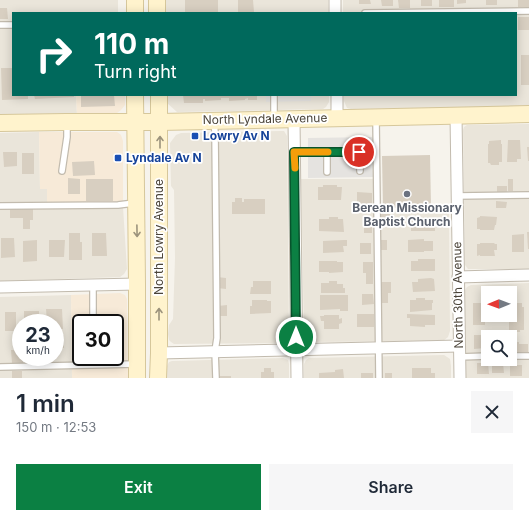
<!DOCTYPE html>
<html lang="en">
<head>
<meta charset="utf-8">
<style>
	body { margin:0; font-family:Inter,sans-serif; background:#f6f6f7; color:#1f2937; height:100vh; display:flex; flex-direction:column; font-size:15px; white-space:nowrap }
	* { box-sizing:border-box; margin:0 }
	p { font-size:13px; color:#747a83 }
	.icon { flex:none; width:22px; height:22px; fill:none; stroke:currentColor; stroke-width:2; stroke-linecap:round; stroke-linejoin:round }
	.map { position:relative; height:378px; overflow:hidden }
	.details { display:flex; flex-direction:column; background:#fff; flex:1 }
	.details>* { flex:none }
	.hud { position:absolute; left:12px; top:12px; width:505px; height:84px; border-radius:0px; box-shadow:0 2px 10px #0003; background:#00695c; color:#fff; overflow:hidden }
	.needle { width:26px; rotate:269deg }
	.controls { position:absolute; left:481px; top:286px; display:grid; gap:8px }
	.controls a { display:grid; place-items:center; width:36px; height:36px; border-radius:0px; background:#fff; box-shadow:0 2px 10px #0003; font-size:20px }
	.speed { position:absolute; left:12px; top:314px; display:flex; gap:8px; font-size:20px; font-weight:700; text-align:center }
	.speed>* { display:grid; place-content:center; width:52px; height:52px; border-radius:50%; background:#fff; box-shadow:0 2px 10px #0003; line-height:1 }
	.speed small { font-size:10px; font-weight:400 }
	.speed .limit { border:2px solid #111; border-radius:6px; background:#fff; color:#111 }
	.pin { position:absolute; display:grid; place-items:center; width:34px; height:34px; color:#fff; margin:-17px; border:2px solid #fff; border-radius:50%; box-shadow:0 1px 4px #0007 }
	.me { position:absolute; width:44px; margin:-22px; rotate:0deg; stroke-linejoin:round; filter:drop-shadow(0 0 3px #0008) }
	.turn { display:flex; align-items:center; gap:14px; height:84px; padding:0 16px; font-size:18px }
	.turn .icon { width:52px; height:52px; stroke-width:2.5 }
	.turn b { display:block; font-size:28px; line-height:34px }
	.round { display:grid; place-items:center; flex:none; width:42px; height:42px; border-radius:0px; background:#f6f6f7 }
	.overview { display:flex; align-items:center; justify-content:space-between; height:68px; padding:0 16px }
	h1 { font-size:24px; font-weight:600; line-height:30px }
	.button { display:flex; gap:8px; margin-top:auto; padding:8px 16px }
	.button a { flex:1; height:46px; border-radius:0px; background:#0b8043; color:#fff; font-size:16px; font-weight:600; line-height:46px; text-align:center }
	.button a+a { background:#f6f6f7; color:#1f2937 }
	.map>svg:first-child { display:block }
	.residential { fill:#eae5da; fill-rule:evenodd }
	.commercial { fill:#f7ead8; fill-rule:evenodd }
	.parking { fill:#e5e3e0 }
	.building { fill:#d8cfc1 }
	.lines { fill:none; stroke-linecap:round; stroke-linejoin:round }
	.lane-casing { stroke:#c2bbae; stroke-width:8 }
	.street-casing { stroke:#c2bbae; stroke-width:13 }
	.secondary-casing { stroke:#d6c79b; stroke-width:18 }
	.lane { stroke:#fff; stroke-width:5.5 }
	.street { stroke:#fff; stroke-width:11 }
	.secondary { stroke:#fff3cd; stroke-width:16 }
	.oneway { stroke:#9c937c }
	.route-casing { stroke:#07532c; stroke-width:10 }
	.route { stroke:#0b8043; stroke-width:7 }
	.slow { stroke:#f59e0b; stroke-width:7 }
	.transit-dot { fill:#1a4fb4; stroke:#fff; stroke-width:1.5 }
	.worship-dot { fill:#6b7280; stroke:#fff; stroke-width:1.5 }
	.labels { text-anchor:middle; stroke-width:3.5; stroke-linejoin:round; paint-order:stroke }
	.street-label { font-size:12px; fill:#4b4439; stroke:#fff }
	.transit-label { font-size:12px; font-weight:bold; fill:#164399; stroke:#fff; text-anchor:start }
	.worship-label { font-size:12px; font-weight:bold; fill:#5b616d; stroke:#fff }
</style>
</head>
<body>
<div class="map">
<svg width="529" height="378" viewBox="0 0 529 378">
	<rect width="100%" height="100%" fill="#f6f3ec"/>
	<g class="residential">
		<path d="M0 0H118V13H13V95H76L77 115 0 117Z"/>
		<path d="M165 0H328V13H166Z"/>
		<path d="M343 0H529V108L351 109 347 108 344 101V95H516V13H343Z"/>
		<path d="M167 95H329V102L326 107 323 109 177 112 167 103Z"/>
		<path d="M529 124V269H468L465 265 463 130 464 127 467 125Z"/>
		<path d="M281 131H284L287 136 289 336 286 341 283 343 174 344 171 342 169 340 168 334 169 325 173 319 175 258 174 190 171 186 170 143 176 135 181 133Z"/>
		<path d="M39 132 40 189H47L123 207 127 269 124 274 120 277 0 281V133Z"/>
		<path d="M301 179H379L380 211H449L450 331 448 337 443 341 309 342 305 340 304 334Z"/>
		<path d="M529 283V378H466L465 290 467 287 471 285ZM488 293H510V315H488ZM488 337H510V359H488Z"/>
		<path d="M71 295 72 378H0V297ZM21 323H55V357H21Z"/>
		<path d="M444 355 450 359 451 366V378H304V364L306 360 309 358Z"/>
		<path d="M283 358 288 360 289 364V378H165L166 368 169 362 172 361Z"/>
	</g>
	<g class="commercial">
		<path d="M76 95H125V105L121 110 117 113 77 115Z"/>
		<path d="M39 132H117L121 135 123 141V207L47 209V189H40Z"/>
		<path d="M120 293 125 295 127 299 128 378H72L71 295ZM81 323H115V357H81Z"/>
	</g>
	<g class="parking">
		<path d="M266 95H311V101L266 102Z"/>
		<path d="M372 137 373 177 308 178V138Z"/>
	</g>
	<g class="building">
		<rect x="185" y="0" width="33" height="13"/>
		<path d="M238 0H253L254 12 238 13Z"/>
		<path d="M359 0H370L371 4H359Z"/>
		<path d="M381 0H393V6H382Z"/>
		<path d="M398 0H410V8H399Z"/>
		<rect x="421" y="0" width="11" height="6"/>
		<rect x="439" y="0" width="15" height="7"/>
		<path d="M457 0H466V3L457 4Z"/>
		<rect x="486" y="0" width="11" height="5"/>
		<rect x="518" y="0" width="11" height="7"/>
		<path d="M0 8H7L8 19H0Z"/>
		<rect x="518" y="17" width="11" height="13"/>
		<rect x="521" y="55" width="8" height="30"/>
		<path d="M1 68H13V95H28V99L2 100Z"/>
		<path d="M34 95H74V97L35 99Z"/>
		<path d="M81 95H114L115 106 81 107Z"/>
		<path d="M183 95H257V100H248V98L245 99V100L229 101V98H221V100L205 101V99H203V103H184Z"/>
		<path d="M501 140V144H502V162H499V165H491L490 163H488V144H489V141Z"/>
		<path d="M508 140H520L521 159H517V162H507Z"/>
		<path d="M527 147H529V161H528Z"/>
		<path d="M3 152H17V166L4 167Z"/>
		<rect x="22" y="153" width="12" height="21"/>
		<path d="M430 155 431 207 383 208 382 156Z"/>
		<path d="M94 161 95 175 73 176 72 162Z"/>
		<path d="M68 178 80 179V194H68Z"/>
		<rect x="86" y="179" width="27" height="22"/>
		<rect x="508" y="179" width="5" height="12"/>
		<path d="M323 185H337V187H342L341 200H318V187H323Z"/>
		<path d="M497 186H507V193L497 194Z"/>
		<path d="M357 192 372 193V204H357Z"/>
		<path d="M235 198H242V202H244V199H265V214H232V202H235Z"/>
		<path d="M496 201 507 202 506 208H496Z"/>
		<path d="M10 209H33V220H30V229H23V218H10Z"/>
		<path d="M379 214H390L391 225H380Z"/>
		<path d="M480 216 497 217 496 225H495L494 230H480V229H477V218L480 217Z"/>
		<path d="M329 217H338V219H343L344 232 319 231V219H329Z"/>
		<path d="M435 217V231H411V218Z"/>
		<path d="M364 222H371V224H372V233H364Z"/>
		<path d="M527 232H529V249H528Z"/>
		<path d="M69 233H80V242H82V260H69Z"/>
		<path d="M92 233H106L107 256H92Z"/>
		<path d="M524 234V252H512V235Z"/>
		<path d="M1 238H14L15 257 1 258Z"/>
		<path d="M424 239V241H433V251H424V252H408V240Z"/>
		<path d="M37 240V261L23 262V241Z"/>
		<path d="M49 240H65L64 257H49Z"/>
		<path d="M344 240H347V246H343L344 252 323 253V241Z"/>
		<rect x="380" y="240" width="7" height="10"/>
		<rect x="360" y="243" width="11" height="11"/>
		<path d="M480 243H495L494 244H497V250H494L495 256H480V255L477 256V244H480Z"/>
		<path d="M418 259H435V271H411V261H418Z"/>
		<path d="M319 261H337V262H343V272L329 273V272H319Z"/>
		<rect x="363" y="262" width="10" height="11"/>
		<rect x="366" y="273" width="7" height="11"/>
		<path d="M217 277 226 278V289L217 288Z"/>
		<path d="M431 278 434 279 435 291 413 292 412 282H418V279Z"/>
		<path d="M253 281H271V294H250L251 287H253Z"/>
		<path d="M329 281H337V284H343V288H345V293H321V283H329Z"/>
		<path d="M381 282H391V293H388V303H381Z"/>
		<path d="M362 294H373L374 304 362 305Z"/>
		<path d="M320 295H348V311H340V309L320 310Z"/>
		<path d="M416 298H425V300H433V303H432V310L410 312V300H416Z"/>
		<path d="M252 300H267V301H271V313L250 314V306H252Z"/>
		<rect x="473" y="303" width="12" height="22"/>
		<path d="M510 303H522V307H524V330H520V332H514V330H509V315H510Z"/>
		<path d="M227 305V316H218V306Z"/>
		<path d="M46 309H62L63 329H57V332H55V323H47Z"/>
		<rect x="24" y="311" width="15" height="12"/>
		<rect x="5" y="312" width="11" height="19"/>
		<rect x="357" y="314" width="17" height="13"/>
		<path d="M407 314 435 315V325H425V327L410 326V318H407Z"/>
		<path d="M324 315H339V319L342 318V323L339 324V329H324V321H321L320 316H324Z"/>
		<path d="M490 315H503V321L490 322Z"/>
		<rect x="55" y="335" width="9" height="13"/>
		<path d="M474 335H484L485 348 474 349Z"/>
		<path d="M75 337H81V357H115V362L75 363Z"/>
		<path d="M510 342H519V344H528V354H510Z"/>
		<path d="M11 350H21V357H23V363H12Z"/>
		<rect x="24" y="357" width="11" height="6"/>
		<path d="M477 363H488L489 374H477Z"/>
		<path d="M503 363 504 373H492V364Z"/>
		<rect x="510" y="365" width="12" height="11"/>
		<path d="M264 368H271V372H274V378H261V372H264Z"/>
		<path d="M412 368H431V373H435V378H412Z"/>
		<path d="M343 369 344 378H319V373L335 372V370Z"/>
		<rect x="12" y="371" width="10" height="7"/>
		<rect x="361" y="373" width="12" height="5"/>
		<rect x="385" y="373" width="7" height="5"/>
		<path d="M219 376H231V378H220Z"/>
	</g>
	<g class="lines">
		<defs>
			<g id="lane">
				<path d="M365 13 529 11"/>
				<path d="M0 25H13"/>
				<path d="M274 95V119"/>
				<path d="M376 118 379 378"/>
				<path d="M214 122 215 132 217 338 215 351 216 378"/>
				<path d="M295 152H359L360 171"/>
				<path d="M327 152V172"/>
				<path d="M62 171 67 137V124"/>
				<path d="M457 196 529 195"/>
				<path d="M0 206 118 205 134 203"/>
				<path d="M93 285V323"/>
				<path d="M510 356H529"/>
				<path d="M459 357 488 356"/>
				<path d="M0 367 136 364"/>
			</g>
			<g id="street">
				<path d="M335 0V13"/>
				<path d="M337 95V117"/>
				<path d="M456 116 460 378"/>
				<path d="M294 119 297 378"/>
				<path d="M458 277 529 275"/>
				<path d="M0 287 137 284"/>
				<path d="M159 353 459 346"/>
			</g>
			<g id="secondary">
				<path d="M135 0V13"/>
				<path d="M157 0V13"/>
				<path d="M135 95 137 284V378"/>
				<path d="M0 123 66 122H160L529 114"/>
				<path d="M158 378 159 353V95"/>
			</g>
		</defs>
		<use href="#lane" class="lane-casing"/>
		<use href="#street" class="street-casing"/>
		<use href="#secondary" class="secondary-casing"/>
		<use href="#lane" class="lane"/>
		<use href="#street" class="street"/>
		<use href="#secondary" class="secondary"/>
	</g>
	<defs><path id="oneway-shaft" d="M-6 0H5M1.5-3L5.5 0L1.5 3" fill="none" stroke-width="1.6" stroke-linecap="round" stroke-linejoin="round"/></defs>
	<g class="oneway">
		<use href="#oneway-shaft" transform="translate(160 142) rotate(-90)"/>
		<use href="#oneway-shaft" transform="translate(137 231) rotate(89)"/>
		<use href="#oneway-shaft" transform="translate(159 314) rotate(-90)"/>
	</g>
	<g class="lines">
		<defs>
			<path id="route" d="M296 337 294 152H359"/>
		</defs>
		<use href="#route" class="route-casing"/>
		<use href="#route" class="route"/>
		<path class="slow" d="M295 168 294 152H328"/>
	</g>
	<g class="transit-dot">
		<rect x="191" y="132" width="8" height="8" rx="2"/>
		<rect x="114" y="154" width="8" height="8" rx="2"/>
	</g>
	<circle class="worship-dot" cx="407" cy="194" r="4"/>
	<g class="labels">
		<g class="street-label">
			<text transform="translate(265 119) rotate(-1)" y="4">North Lyndale Avenue</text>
			<text transform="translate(159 237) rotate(-90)" y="4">North Lowry Avenue</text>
			<text transform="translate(458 295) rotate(-91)" y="4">North 30th Avenue</text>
		</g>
		<g class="transit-label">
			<text x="203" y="140">Lowry Av N</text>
			<text x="126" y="162">Lyndale Av N</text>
		</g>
		<g class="worship-label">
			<text x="407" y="212">Berean Missionary<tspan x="407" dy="14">Baptist Church</tspan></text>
		</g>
	</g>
</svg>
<div class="controls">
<a><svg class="needle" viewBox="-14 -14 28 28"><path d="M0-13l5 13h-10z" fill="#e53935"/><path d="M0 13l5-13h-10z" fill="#747a83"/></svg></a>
<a><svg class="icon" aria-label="search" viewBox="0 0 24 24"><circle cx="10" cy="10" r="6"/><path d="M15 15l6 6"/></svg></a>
</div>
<div class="speed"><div>23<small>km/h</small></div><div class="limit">30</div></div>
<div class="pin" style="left:359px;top:152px;background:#d93025"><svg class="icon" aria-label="arrive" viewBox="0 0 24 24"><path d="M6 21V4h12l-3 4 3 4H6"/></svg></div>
<svg class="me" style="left:296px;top:337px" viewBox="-20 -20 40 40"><circle r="17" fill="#0b8043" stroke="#fff" stroke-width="3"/><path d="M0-11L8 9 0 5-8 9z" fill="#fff"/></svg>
<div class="hud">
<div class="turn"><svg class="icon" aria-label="right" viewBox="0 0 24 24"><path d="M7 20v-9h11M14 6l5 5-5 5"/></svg><div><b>110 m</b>Turn right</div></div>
</div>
</div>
<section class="details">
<div class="overview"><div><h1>1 min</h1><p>150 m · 12:53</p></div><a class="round"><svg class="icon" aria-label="close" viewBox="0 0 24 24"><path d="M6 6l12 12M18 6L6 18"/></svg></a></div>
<div class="button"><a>Exit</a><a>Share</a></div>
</section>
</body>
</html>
